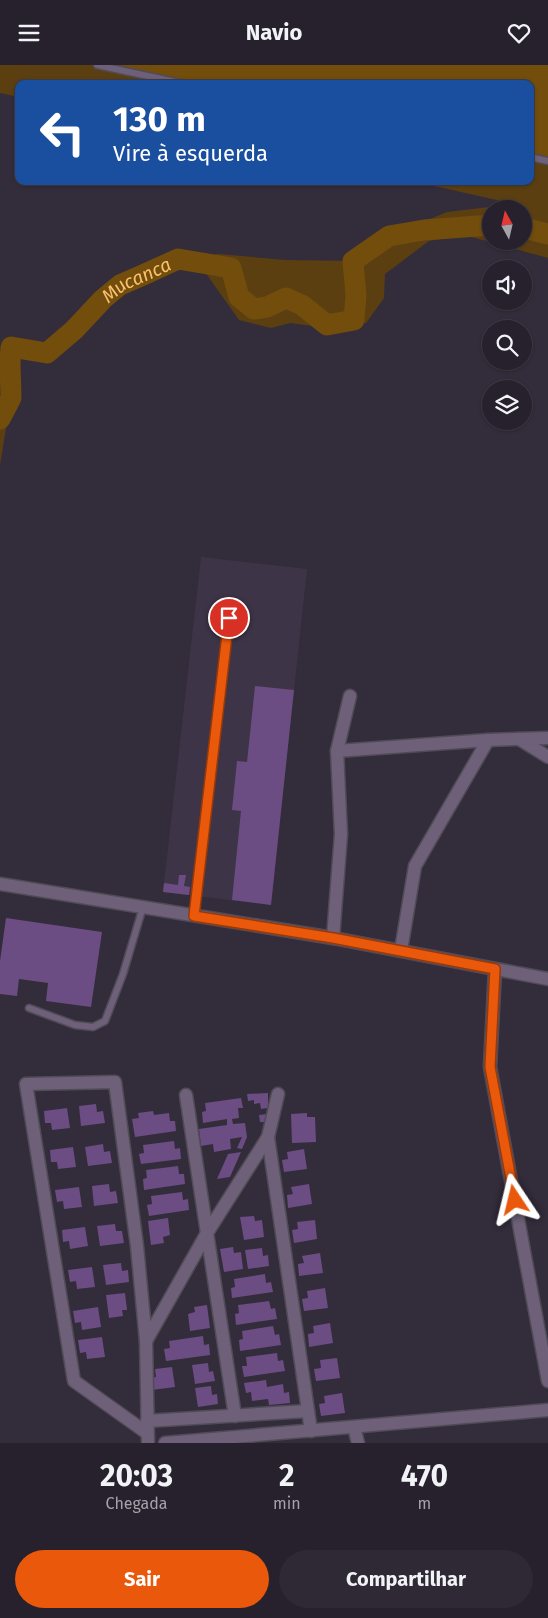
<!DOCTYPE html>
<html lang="pt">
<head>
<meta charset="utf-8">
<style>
	body { margin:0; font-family:"Fira Sans",sans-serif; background:#2e2934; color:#f1f3f6; height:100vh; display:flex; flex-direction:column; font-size:19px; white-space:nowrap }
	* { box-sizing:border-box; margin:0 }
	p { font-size:16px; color:#a4a3a9 }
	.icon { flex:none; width:28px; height:28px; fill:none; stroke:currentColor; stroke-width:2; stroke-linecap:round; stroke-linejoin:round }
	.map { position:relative; height:1378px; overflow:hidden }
	.details { display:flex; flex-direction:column; background:#26212c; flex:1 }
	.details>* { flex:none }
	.top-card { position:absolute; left:15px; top:15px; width:519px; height:105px; border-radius:10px; box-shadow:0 1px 4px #0004,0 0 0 1px #423e48; background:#1a4fa0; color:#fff; overflow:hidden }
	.needle { width:32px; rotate:352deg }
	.fabs { position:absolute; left:482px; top:135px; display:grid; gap:10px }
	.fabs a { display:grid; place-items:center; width:50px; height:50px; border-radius:50%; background:#26212c; box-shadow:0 1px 4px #0004,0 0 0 1px #423e48; font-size:25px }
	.pin { position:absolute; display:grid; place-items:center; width:42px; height:42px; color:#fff; margin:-21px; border:2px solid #fff; border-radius:50%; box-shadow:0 1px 5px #0007 }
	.me { position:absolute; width:55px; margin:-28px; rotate:350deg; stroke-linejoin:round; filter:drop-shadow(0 0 4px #0008) }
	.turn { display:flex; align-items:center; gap:18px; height:105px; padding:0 15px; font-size:22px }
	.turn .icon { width:65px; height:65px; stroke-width:2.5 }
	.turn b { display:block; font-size:35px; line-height:42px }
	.eta { display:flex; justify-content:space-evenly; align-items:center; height:85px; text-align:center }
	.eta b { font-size:30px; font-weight:700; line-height:35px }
	.cta { display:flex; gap:10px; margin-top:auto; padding:10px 15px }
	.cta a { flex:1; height:58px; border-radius:30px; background:#ea580c; color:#fff; font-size:20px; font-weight:700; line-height:58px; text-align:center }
	.cta a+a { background:#2e2934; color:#f1f3f6 }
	header { display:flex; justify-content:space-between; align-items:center; height:65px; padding:0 15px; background:#26212c; font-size:22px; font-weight:700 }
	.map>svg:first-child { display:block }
	.built { fill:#3e3447 }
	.green { fill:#5b3f11; fill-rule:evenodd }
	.water { fill:#724d0c }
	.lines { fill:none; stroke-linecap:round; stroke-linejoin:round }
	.river { stroke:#724d0c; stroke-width:21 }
	.building { fill:#6b4d83 }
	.service-casing { stroke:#514b58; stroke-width:9 }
	.minor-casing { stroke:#514b58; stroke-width:15 }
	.tertiary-casing { stroke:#514b58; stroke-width:15 }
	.service { stroke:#6d6078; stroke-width:6 }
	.minor { stroke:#6d6078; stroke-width:12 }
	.tertiary { stroke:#6d6078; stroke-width:12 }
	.route-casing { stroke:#983908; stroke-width:12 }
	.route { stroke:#ea580c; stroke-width:9 }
	.labels { text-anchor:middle; stroke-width:4; stroke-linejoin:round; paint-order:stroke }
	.water-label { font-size:19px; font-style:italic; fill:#f9c06d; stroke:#19161c }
</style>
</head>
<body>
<header><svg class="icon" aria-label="menu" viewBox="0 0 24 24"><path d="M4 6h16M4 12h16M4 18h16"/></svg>Navio<svg class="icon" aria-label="heart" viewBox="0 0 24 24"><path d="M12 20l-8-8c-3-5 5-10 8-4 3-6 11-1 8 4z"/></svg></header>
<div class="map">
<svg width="548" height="1378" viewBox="0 0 548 1378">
	<rect width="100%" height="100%" fill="#332c3a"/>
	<path class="built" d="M201 492 307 504 271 840 163 827Z"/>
	<g class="green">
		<path d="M0 0H548V193L464 170 429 176 385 209 384 233 366 258 328 263 290 258 271 263 239 255 205 207 184 200 117 230 81 272 47 288 74 265 103 234 120 220 178 194 219 189 285 195 353 196 389 171 447 147 515 139 412 116H530V19H19V32L0 28ZM491 144H524V176H491Z"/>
		<path d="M11 333 0 400V354Z"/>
	</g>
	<path class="water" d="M97 0H548V96L530 92V19H185Z"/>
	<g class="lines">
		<g class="river">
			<path d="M524 163 548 169"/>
			<path id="s1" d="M0 354 11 333 10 298 11 282 47 288 74 265 103 234 120 220 143 210 178 194 231 203 239 232 254 244 267 242 286 233 302 240 327 260 354 255 356 230 353 196 389 171 424 165 491 160"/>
		</g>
	</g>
	<g class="building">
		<path d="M255 621 294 625 271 840 232 835 241 746 232 745 237 696 247 697Z"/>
		<path d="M179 810H186L184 821 190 822 189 830 163 827 164 818 178 820Z"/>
		<path d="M6 853 102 867 91 942 46 936 48 918 19 914 17 931 0 929V896Z"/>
		<path d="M268 1028V1043L261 1044 260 1038 254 1039V1035L248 1036 247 1029Z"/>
		<path d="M241 1033 243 1043H238L239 1053 232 1054 233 1059 245 1058 247 1072 242 1084 237 1083 242 1072 230 1074 231 1084 214 1087 213 1079 201 1081 199 1064 227 1060V1054L203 1058 202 1047 206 1046 205 1038Z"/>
		<path d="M96 1039 97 1047 103 1046 105 1058 81 1061 79 1041Z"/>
		<path d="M67 1043 70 1063 52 1065 51 1058H45L44 1046Z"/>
		<path d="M153 1046 154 1050 169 1048 170 1056H175L176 1066 135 1072 132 1054 139 1053 138 1048Z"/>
		<path d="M307 1048V1052H315L316 1077 292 1078 291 1049Z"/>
		<path d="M267 1049V1057H260L259 1050Z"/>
		<path d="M174 1076 175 1084 180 1083 181 1094 141 1099 139 1089 144 1088 143 1080Z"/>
		<path d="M103 1079 104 1087 110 1086 112 1098 88 1101 85 1082Z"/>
		<path d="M73 1082 76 1102 58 1104 57 1097H51L50 1085Z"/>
		<path d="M304 1084 307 1104 284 1107 282 1095 288 1094 287 1087Z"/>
		<path d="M241 1087 230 1112 217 1114 228 1089Z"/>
		<path d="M178 1101 179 1109H184L185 1119 144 1125 143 1114 147 1113 146 1105Z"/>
		<path d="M109 1119 110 1127 116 1126 118 1138 94 1141 92 1121Z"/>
		<path d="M309 1119 312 1139 288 1143 287 1130 293 1129 291 1122Z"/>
		<path d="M79 1122 82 1142 64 1144 63 1136 57 1137 55 1125Z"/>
		<path d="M182 1127 183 1135 188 1134 189 1145 149 1151 147 1140 152 1139 151 1131Z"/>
		<path d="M254 1151 255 1156 262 1155 264 1172 244 1175 240 1152Z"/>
		<path d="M168 1153 170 1170 163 1172 164 1178 151 1180 148 1156Z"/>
		<path d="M315 1155 317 1174 294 1178 292 1165 298 1164 297 1157Z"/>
		<path d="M115 1159 116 1166H122L124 1178 100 1181 97 1161Z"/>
		<path d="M85 1162 88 1181 70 1184 69 1176 63 1177 62 1165Z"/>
		<path d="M233 1182 234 1188 241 1187 243 1204 224 1207 220 1184Z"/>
		<path d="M262 1183 263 1191 268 1190 269 1201 248 1204 245 1185Z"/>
		<path d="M320 1188 323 1208 299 1211 298 1199 304 1198 302 1191Z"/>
		<path d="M121 1198 122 1206 128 1205 129 1217 106 1220 103 1200Z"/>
		<path d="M92 1202 95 1222 77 1224 76 1216 70 1217 68 1205Z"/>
		<path d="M265 1209 266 1218 271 1217 273 1227 232 1233 231 1223 235 1222 234 1214Z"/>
		<path d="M325 1223 328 1243 304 1246 302 1234 308 1233 307 1226Z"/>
		<path d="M125 1228 127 1245H122L123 1251 109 1253 106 1230Z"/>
		<path d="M269 1236 271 1244 275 1243 277 1254 236 1260 235 1249 239 1248 238 1240Z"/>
		<path d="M207 1240 210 1263 190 1266 188 1249 195 1247 194 1242Z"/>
		<path d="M98 1242 101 1262 82 1265 81 1257 75 1258 73 1246Z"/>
		<path d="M330 1258 333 1278 309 1282 308 1269 314 1268 313 1261Z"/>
		<path d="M273 1261 275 1270 279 1269 281 1280 240 1286 239 1275 243 1274 242 1266Z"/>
		<path d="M203 1271 204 1280 209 1279 210 1290 166 1296 164 1284 170 1283 169 1276Z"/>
		<path d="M102 1272 105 1292 87 1294 86 1287 80 1288 78 1275Z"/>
		<path d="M277 1288 278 1296 283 1295 285 1306 244 1312 242 1301H247L246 1292Z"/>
		<path d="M337 1293 340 1313 316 1316 314 1304 321 1303 320 1295Z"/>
		<path d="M208 1298 209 1307 213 1306 215 1316 195 1319 192 1300Z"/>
		<path d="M172 1302 175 1322 152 1325 150 1313 156 1312 155 1304Z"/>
		<path d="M266 1315 267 1322 283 1319 284 1328 289 1327 290 1338 269 1340 268 1334 252 1336 251 1327 246 1328 244 1318Z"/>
		<path d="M211 1321 212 1330 217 1329 218 1339 198 1342 195 1323Z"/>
		<path d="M342 1328 345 1348 321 1351 319 1339 325 1338 324 1331Z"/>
	</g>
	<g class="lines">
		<defs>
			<g id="service">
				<path d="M97 0 185 19"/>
				<path d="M530 92 548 96"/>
				<path d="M194 851 229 553"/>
				<path d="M29 943 75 960 93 962 105 956 123 909 143 842"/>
			</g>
			<g id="minor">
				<path d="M519 674 548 692"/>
				<path d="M337 686 488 675 548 673"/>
				<path d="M333 873 341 769 337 686 350 631"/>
				<path d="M401 885 415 801 488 675"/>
				<path d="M495 904 490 1002 548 1316"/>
				<path d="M278 1029 268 1072 311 1366"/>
				<path d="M146 1276 148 1378"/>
				<path d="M235 1351 207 1168 268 1072"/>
				<path d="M147 1356 308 1346"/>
				<path d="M354 1362 358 1378"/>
				<path d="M147 1368 74 1316 26 1019 115 1017 137 1181 146 1276 207 1168 186 1030"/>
				<path d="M165 1378 548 1345"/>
			</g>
			<path id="tertiary" d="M0 819 333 873 548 914"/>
		</defs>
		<use href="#service" class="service-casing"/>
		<use href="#minor" class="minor-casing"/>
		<use href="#tertiary" class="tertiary-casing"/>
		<use href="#service" class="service"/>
		<use href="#minor" class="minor"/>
		<use href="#tertiary" class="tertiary"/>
	</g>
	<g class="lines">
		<defs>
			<path id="route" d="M229 553 194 851 333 873 495 904 490 1002 515 1135"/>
		</defs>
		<use href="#route" class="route-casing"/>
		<use href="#route" class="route"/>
	</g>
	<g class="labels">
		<g class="water-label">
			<text dy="7" stroke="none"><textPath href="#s1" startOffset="228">Mucanca</textPath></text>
		</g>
	</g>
</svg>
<div class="fabs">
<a><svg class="needle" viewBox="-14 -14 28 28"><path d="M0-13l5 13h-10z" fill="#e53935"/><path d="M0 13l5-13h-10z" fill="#a4a3a9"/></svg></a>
<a><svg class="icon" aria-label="sound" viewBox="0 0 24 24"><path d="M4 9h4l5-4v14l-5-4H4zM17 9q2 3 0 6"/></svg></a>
<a><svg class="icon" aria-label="search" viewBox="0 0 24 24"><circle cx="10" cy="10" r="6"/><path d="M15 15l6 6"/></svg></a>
<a><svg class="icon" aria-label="layers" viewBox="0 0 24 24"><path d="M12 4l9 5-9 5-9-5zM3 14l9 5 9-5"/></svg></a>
</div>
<div class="pin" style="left:229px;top:553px;background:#d93025"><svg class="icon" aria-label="arrive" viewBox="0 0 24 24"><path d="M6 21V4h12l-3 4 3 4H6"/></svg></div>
<svg class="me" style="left:515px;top:1135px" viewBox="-20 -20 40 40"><path d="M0-17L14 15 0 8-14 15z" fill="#ea580c" stroke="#fff" stroke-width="4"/></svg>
<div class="top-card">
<div class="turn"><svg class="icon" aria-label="left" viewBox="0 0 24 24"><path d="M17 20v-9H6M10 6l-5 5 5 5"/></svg><div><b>130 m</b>Vire à esquerda</div></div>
</div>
</div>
<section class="details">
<div class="eta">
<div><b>20:03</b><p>Chegada</p></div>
<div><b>2</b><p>min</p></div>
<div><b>470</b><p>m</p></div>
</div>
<div class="cta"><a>Sair</a><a>Compartilhar</a></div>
</section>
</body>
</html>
